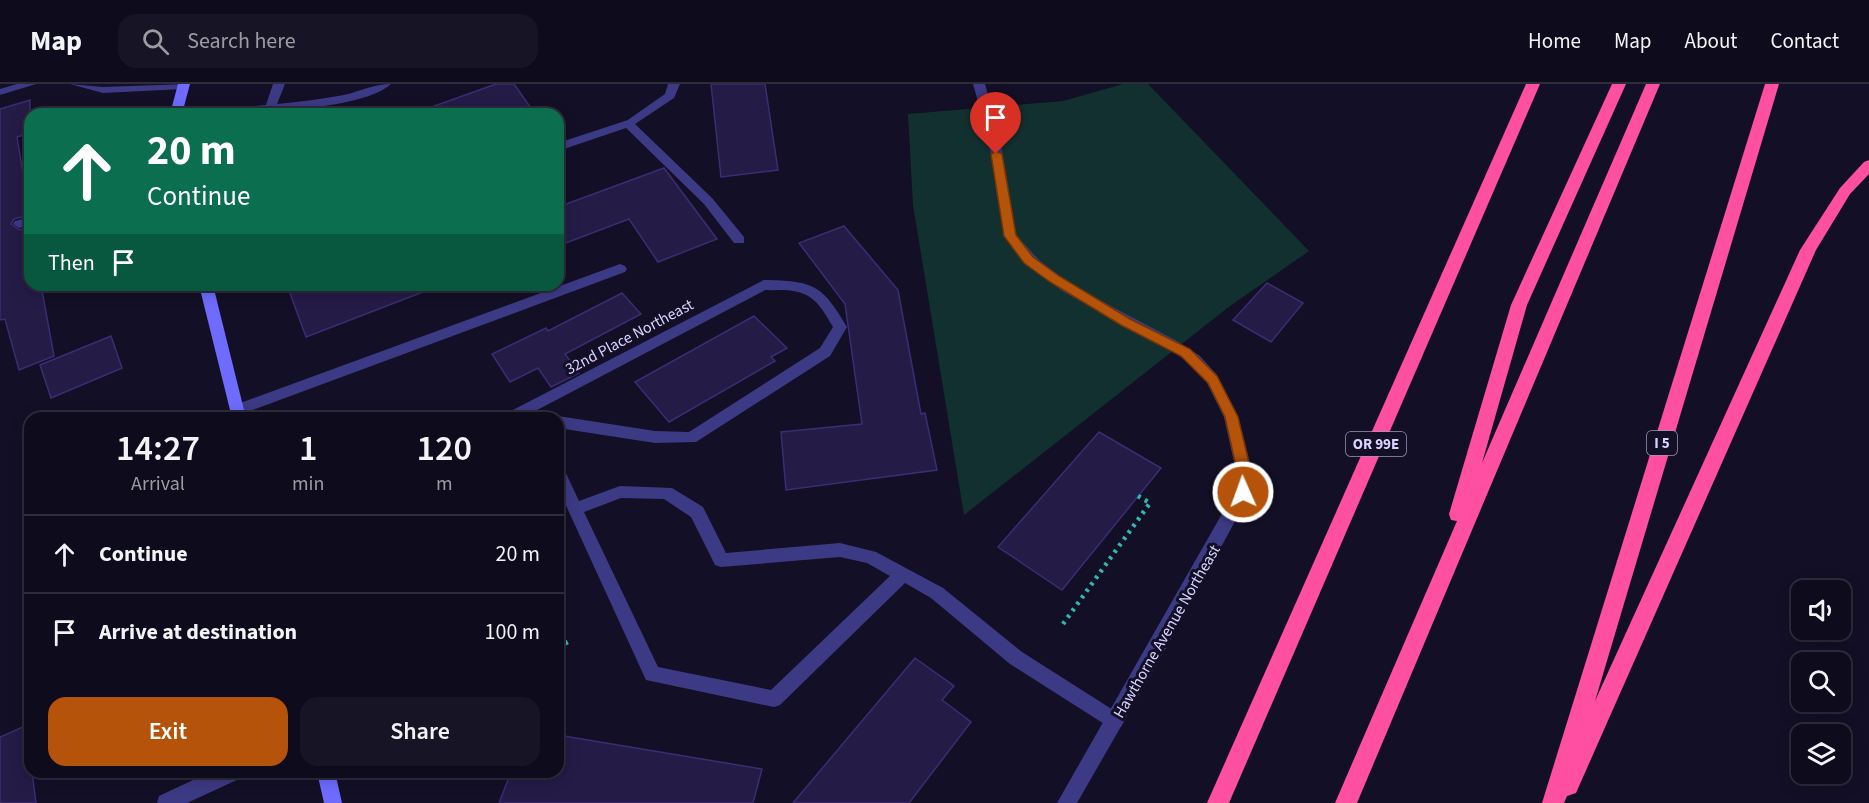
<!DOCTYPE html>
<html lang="en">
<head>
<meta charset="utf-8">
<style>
	body { margin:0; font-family:"Source Sans 3",sans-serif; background:#171425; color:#f1f3f6; height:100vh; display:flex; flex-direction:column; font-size:22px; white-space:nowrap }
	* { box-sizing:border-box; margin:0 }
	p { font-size:20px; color:#9b9ba3 }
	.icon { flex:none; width:33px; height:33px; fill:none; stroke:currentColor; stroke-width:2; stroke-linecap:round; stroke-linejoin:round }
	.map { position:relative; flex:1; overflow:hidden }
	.sheet { position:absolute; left:24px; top:328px; width:540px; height:366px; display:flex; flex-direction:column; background:#0e0b1c; border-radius:18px; box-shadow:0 3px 15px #0003,0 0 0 2px #2e2b3b }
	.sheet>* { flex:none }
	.hud { position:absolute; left:24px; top:24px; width:540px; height:183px; border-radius:18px; box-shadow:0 3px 15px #0003,0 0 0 2px #2e2b3b; background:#0b6e4f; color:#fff; overflow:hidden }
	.tools { position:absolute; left:1791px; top:496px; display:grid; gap:12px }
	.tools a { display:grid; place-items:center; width:60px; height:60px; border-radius:12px; background:#0e0b1c; box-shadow:0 3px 15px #0003,0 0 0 2px #2e2b3b; font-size:30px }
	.pin { position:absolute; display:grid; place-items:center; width:51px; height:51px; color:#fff; margin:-62px -26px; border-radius:50% 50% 50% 0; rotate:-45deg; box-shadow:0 0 6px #0007 }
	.pin .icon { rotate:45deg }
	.me { position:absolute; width:66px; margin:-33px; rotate:358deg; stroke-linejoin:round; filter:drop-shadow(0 0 4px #0008) }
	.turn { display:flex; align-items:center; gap:21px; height:126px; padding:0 24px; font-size:27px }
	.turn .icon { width:78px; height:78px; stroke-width:2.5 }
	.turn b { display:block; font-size:42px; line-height:51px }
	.then { display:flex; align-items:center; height:57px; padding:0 24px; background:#0003; gap:12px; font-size:22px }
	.eta { display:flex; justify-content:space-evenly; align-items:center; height:102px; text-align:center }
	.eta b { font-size:36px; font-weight:600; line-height:42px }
	.action { display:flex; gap:12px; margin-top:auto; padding:12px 24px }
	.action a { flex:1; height:69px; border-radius:18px; background:#b45309; color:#fff; font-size:24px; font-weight:600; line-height:69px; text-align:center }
	.action a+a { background:#171425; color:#f1f3f6 }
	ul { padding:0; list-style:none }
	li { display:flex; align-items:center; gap:18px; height:78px; padding:0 24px; border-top:2px solid #2e2b3b }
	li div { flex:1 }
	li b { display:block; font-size:22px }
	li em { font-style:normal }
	header { display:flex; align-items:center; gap:36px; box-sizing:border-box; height:84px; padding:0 30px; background:#0e0b1c; border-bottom:2px solid #2e2b3b }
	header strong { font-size:28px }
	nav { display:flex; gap:33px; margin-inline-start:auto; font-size:21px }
	.search { width:420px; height:54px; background:#171425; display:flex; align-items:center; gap:15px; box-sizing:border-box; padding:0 21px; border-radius:18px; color:#9b9ba3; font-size:22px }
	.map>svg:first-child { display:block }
	.green { fill:#12302f }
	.building { fill:#241b47; stroke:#3b2d73; stroke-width:1.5 }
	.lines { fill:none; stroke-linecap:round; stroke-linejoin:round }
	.path { stroke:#2fb8b0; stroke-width:4.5; stroke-dasharray:3 5; stroke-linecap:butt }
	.service { fill:#3d3a85; fill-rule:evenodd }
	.minor { fill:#3d3a85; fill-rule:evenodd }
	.secondary { fill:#6f6bff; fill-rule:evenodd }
	.motorway { fill:#ff4fa3; fill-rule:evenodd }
	.route { fill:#b45309; stroke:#753606; stroke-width:1.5 }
	.labels { text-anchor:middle; stroke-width:6; stroke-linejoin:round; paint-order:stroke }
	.shield { fill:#130f26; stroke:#9e99be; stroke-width:1.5 }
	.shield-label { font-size:15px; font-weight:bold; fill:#d9d4ff }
	.street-label { font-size:16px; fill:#d9d4ff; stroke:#130f26 }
</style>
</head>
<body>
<header>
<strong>Map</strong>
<div class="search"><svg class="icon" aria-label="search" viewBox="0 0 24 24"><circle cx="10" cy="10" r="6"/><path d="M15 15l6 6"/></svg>Search here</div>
<nav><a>Home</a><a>Map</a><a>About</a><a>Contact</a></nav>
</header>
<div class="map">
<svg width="1869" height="719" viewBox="0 0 1869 719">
	<rect width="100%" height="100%" fill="#130f26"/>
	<path class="green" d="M1123 0H1148L1309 167 1230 222 964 431 913 121 908 30 1063 17Z"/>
	<g class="building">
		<path d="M496 0H514L535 30H423V26Z"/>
		<path d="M711 0H765L778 86 721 93Z"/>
		<path d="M30 16V49L17 53 30 131 14 135 11 140 20 146 30 143V201H41L54 272 19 286 5 235 0 236V25Z"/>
		<path d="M664 84 717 155 658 178 629 135 558 162V123Z"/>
		<path d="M844 142 898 206 921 330 925 329 937 386 786 406 781 348 862 340 845 220 799 159Z"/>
		<path d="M1267 199 1303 219 1271 258 1233 236Z"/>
		<path d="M287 201H436V203L306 253Z"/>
		<path d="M622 209 641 230 565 270 579 289 551 303 538 284 510 298 492 270 546 244 548 247Z"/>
		<path d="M754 232 787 264 771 273 775 277 669 338 635 298Z"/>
		<path d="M111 252 122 284 51 314 40 281Z"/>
		<path d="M1099 348 1161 384 1062 506 998 463Z"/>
		<path d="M915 574 954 602 942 616 971 638 909 719H793Z"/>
		<path d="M27 641 30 688H32L36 719H0V653Z"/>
		<path d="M558 651 762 685 753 719H499L511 688H558Z"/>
	</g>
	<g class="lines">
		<g class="path">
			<path d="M1063 540 1150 419 1138 412"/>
			<path d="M558 563 570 557"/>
		</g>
		<g class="service">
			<path d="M17 0H36L0 11V5Z"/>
			<path d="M70 0 103 3 187 0 189 2 183 5 103 9Z"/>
			<path d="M273 0H285L277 20C300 18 322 15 344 11 361 7 374 0 391 0 362 28 232 30 190 30L196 27 266 21Z"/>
			<path d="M668 0H680L674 14 635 40 712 114 744 153V159H734L704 120 622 40 665 10Z"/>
			<path d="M973 0H985L999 49 1016 151 1040 177 1073 202 1177 257 1200 272 1216 290 1238 333 1236 337H1226L1206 297 1190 279 1167 264 1064 208 1031 184 1006 155 987 49Z"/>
			<path d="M30 133V141L19 144 13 140 15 137Z"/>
			<path d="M620 180 625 182 627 185 625 188 242 330H232L230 326 232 322Z"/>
			<path d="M764 196C813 197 822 200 847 243L830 272 696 358 655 359 558 344V334H552L558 332 655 347 689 348 820 264 833 243C819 219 812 207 783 206 775 206 767 207 759 204L757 201Z"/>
			<path d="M515 326 538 330 540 334H509L510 328Z"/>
			<path d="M558 381 563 383 579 417 620 402 672 404 703 423 726 469 840 459 876 468 943 504 1022 568 1121 631 1124 637 1121 643 1115 646 1109 643 1010 580 931 514 905 499 780 621 774 623 646 596 558 404ZM621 414 664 415 691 433 715 481 721 483 840 473 867 479 890 492 771 606 658 583 584 428Z"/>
			<path d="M210 688H241L239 695 187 719H157L159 712Z"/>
		</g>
		<g class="minor">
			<path d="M628 36 634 40 632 42 558 67V59Z"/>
			<path d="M764 196 771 201 769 204 522 334H503L505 330Z"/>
			<path d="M1231 327 1236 329 1238 333 1253 391 1251 408 1166 564 1077 719H1057L1235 407 1237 391 1224 333 1226 329Z"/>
		</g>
		<g class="secondary">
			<path d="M178 0H190L182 30H170Z"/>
			<path d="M199 201H213L246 334H232Z"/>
			<path d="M317 688H335L342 719H324Z"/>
		</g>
		<g class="motorway">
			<path d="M1526 0H1540L1229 719H1207Z"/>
			<path d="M1612 0H1626L1527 221 1482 379 1646 0H1660L1357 719H1335L1457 437 1451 436 1449 430 1511 221Z"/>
			<path d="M1765 0H1779L1595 617 1800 166 1840 104 1864 78 1869 76V90L1850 110 1816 166 1576 709 1567 712 1564 719H1542Z"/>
		</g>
	</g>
	<path class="route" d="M996 67 1002 70 1016 151 1033 173 1059 192 1130 235 1190 265 1217 292 1238 333 1252 391 1248 412H1238V391L1225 333 1208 299 1181 272 1121 241 1050 198 1024 179 1004 152 991 70Z"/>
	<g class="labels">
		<g class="shield">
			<rect x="1647" y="347" width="30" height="24" rx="4.5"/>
			<rect x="1346" y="348" width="60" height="24" rx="4.5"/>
		</g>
		<g class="shield-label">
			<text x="1662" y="364">I 5</text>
			<text x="1376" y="365">OR 99E</text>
		</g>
		<g class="street-label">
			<text transform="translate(629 252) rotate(-28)" y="6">32nd Place Northeast</text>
			<text transform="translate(1166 547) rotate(-60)" y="6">Hawthorne Avenue Northeast</text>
		</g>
	</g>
</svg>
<div class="tools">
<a><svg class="icon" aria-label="sound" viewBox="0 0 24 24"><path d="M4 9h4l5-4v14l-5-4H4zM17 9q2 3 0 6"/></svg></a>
<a><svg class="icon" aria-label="search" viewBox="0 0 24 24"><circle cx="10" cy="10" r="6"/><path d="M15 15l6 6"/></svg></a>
<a><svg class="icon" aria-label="layers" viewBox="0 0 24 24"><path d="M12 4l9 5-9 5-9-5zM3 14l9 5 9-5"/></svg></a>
</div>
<div class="pin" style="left:996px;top:70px;background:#d93025"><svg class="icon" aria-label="arrive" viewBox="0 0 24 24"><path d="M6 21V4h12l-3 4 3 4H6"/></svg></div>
<svg class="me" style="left:1243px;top:408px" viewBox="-20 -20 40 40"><circle r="17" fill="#b45309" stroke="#fff" stroke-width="3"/><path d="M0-11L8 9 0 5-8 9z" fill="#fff"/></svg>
<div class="hud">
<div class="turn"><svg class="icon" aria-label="ahead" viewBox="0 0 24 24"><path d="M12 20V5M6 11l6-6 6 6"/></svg><div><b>20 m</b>Continue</div></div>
<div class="then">Then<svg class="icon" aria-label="arrive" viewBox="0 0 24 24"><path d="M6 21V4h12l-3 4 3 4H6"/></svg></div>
</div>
<section class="sheet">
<div class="eta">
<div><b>14:27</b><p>Arrival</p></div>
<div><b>1</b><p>min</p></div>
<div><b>120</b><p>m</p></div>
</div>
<ul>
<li><svg class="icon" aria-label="ahead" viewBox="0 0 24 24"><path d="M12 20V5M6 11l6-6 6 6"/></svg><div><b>Continue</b></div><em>20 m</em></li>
<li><svg class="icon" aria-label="arrive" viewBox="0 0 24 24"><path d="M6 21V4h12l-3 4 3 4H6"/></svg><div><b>Arrive at destination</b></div><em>100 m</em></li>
</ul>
<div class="action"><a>Exit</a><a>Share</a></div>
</section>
</div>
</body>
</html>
